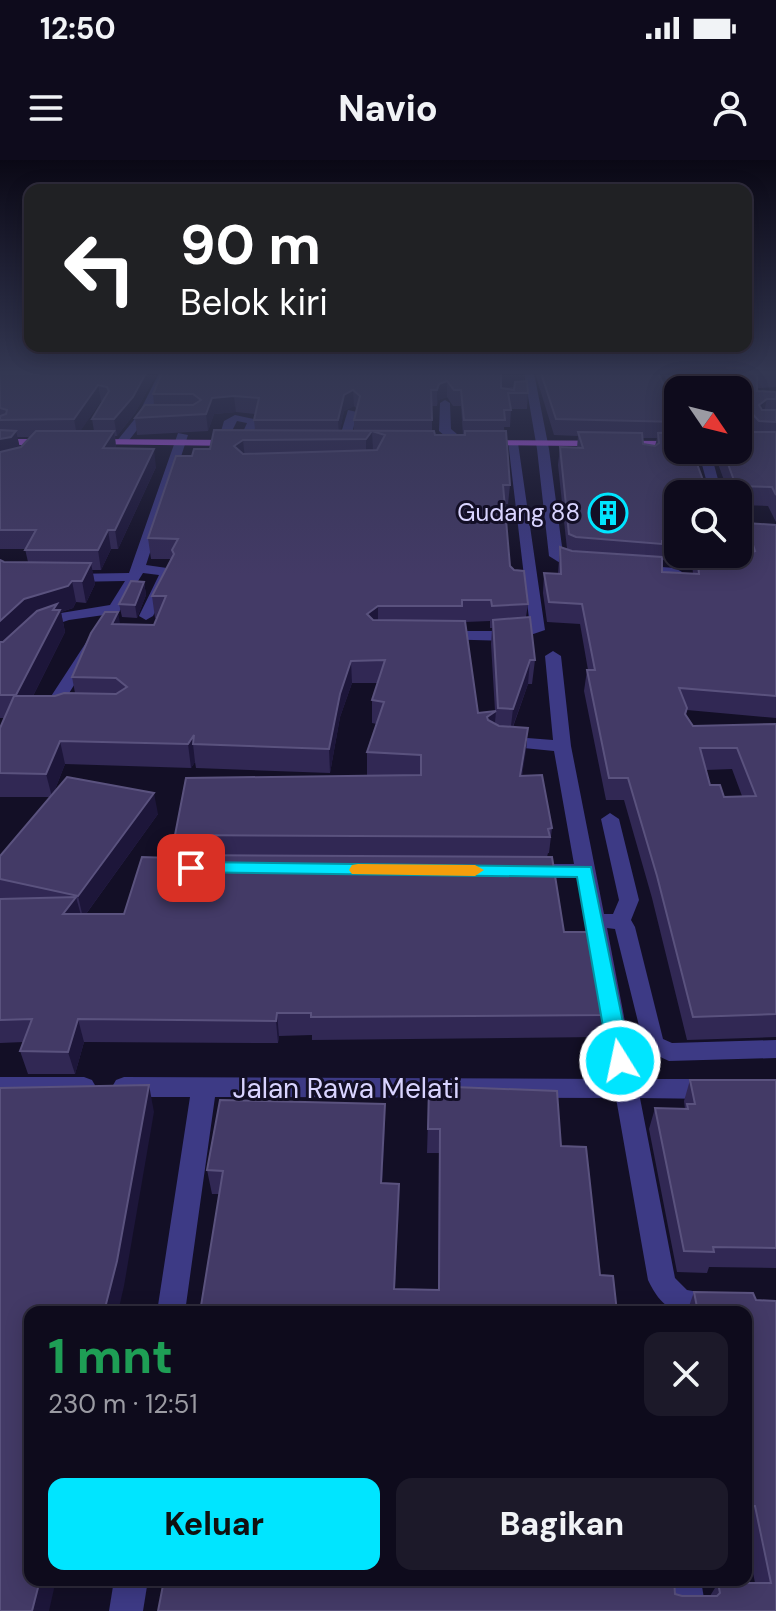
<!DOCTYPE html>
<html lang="id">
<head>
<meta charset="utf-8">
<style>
	body { margin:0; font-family:"DM Sans",sans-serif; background:#1c1929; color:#f1f3f6; height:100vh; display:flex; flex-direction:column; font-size:30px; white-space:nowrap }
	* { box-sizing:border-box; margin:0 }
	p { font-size:26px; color:#9b9ba3 }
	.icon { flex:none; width:44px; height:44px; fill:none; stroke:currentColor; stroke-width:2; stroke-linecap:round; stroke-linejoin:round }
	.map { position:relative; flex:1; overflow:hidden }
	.drawer { position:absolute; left:24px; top:1146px; width:728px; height:280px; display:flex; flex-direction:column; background:#0e0b1c; border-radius:16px; box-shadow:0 4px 20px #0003,0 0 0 2px #2e2b3b }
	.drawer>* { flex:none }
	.banner { position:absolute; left:24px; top:24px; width:728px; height:168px; border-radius:16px; box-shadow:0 4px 20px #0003,0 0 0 2px #2e2b3b; background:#202124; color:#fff; overflow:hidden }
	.needle { width:52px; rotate:125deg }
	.fabs { position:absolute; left:664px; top:216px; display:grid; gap:16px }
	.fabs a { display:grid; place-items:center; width:88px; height:88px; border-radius:16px; background:#0e0b1c; box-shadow:0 4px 20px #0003,0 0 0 2px #2e2b3b; font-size:40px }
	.pin { position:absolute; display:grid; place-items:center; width:68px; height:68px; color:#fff; margin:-34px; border-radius:16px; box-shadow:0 4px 12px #0006 }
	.me { position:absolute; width:88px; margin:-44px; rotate:350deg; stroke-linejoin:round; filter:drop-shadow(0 0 6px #0008) }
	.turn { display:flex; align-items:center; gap:28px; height:168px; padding:0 24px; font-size:36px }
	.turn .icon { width:104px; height:104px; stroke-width:2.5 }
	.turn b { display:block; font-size:56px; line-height:68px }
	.round { display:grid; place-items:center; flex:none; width:84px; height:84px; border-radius:16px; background:#1c1929 }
	.summary { display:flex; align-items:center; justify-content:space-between; height:136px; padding:0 24px }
	h1 { font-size:48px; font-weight:800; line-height:60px; color:#1e9e55 }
	.button { display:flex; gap:16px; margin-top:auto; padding:16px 24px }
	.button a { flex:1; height:92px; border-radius:16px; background:#00e5ff; color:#111; font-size:32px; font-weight:800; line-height:92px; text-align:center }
	.button a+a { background:#1c1929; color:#f1f3f6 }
	.status { display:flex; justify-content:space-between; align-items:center; height:56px; padding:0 40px; background:#0e0b1c; direction:ltr }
	.status svg { height:22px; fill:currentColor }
	header { display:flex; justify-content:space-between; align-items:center; height:104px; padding:0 24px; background:#0e0b1c; font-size:36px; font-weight:800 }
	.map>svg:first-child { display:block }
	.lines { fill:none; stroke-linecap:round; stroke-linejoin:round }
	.minor { fill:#3d3a85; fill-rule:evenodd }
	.major { fill:#c25bff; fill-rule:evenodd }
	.wall { fill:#312854; fill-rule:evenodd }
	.shaded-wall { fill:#1d163a }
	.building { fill:#433a66; stroke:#5a527e; stroke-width:2; fill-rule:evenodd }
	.route { fill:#00e5ff; stroke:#0095a6; stroke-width:2 }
	.slow { fill:#f59e0b }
	.labels { text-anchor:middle; stroke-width:6; stroke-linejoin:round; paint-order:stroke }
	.far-poi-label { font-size:24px; fill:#d9d4ff; stroke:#130f26; text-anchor:end }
	.street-label { font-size:28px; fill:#d9d4ff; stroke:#130f26 }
</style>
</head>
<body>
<div class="status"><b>12:50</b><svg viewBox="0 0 49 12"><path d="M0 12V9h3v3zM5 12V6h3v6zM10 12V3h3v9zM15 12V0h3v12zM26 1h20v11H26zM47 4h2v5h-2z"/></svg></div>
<header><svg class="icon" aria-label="menu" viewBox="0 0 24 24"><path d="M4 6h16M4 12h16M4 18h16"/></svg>Navio<svg class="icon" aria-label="person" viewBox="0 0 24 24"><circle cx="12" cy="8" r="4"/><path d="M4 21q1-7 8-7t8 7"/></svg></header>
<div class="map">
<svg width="776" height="1451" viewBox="0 0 776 1451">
	<rect width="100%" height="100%" fill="#130f26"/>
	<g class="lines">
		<g class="minor">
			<path d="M159 213H169L148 256 126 284H118L116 282 138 255Z"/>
			<path d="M524 213H534L549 289 563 394 588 401V407L565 406 549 396 537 289Z"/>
			<path d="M445 240 450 243 451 269 457 274V283L451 286 447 285 445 276 439 271 440 243Z"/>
			<path d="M348 250 357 252 350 283 344 286 338 283Z"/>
			<path d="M235 255 258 260 250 283 244 286 238 283 247 263 237 261 225 285H217L224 261Z"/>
			<path d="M178 273 188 275 146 405 167 408 174 414 153 456 146 460 139 456 159 415 143 413 63 543 72 548 64 553 49 550 46 544 104 455 69 460 39 470 32 466 61 453 110 445 125 421 69 422 62 418 69 414 129 413Z"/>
			<path d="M508 281 518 283 545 470 513 481 437 479 434 476 442 471H513L530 467Z"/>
			<path d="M698 290H710L722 334H710Z"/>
			<path d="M738 371 776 374V382L738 379Z"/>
			<path d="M635 405 675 408 682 412 675 416 630 412 628 409Z"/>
			<path d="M553 491 561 496 571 586 604 754H613L619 740 601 659 610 653 619 659 639 740 631 760 635 767 663 879 672 883 776 880V898L669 901 645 890 615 769 607 768 636 919H712L720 922 724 929 720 936 712 939 640 938 675 1118 687 1130 726 1137 730 1146 727 1152C688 1152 667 1161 648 1120L616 938 215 937 185 1152H157L190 937H124L116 934 112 927 116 920 124 917 612 919 577 718H529L519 711 529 704H574L554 591 502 586 493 581 502 576 553 580 545 496Z"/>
			<path d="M0 917H84L92 920 96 927 92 934 84 937H0Z"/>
			<path d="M114 1420H148L143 1451H109Z"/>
			<path d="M673 1420H701L706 1451H672Z"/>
		</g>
		<g class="major">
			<path d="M0 279H52L58 282 52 285H0Z"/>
			<path d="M88 279 236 280 242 283 236 286 84 284 82 282Z"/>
			<path d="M480 280 678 281V287L476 285V281Z"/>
		</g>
	</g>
	<g class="wall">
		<path d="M0 213H157L135 253 117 276H115L116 288 156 307 118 389H111L101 410H92L95 424 86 443 76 442 73 448 61 452 65 472 33 536H55L75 533 72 517 120 464 154 465 157 458H155L152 436 171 399H151L148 378 192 296 255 270 254 260 255 254 236 252 214 254 208 271 137 275 135 258 154 245 153 234 162 213H524V222L528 233 527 249H511L510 267H504L510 325 508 344H504L510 406 528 444 526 457 535 500 532 524H528L513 567 528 568 522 616 552 668 549 693H548L547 697 564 772 603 855 599 877 312 880V875L279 876 278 883 84 882 75 914H28L20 891 24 882 0 883V719L50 637H0V568L4 558H0V400L4 402H28L25 389H0ZM447 237 453 246H461L463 275H435L432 271V246H437L438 240ZM101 241 103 242 92 259 94 271H80ZM354 246 357 249 354 260V270H340L344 251ZM17 277H31L20 288ZM490 461V468H492L491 484 495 551 478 553 465 462ZM352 523H378L372 540V563L377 564 367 592V615L376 616 175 675 178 695 171 698 124 754H86L158 654 54 632 65 604 191 608 195 602 196 608 330 613 340 557Z"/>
		<path d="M535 213H658L670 238 677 239 664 215 662 213H776V227L757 228V231L776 232V362L768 346 738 345V334H729L713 290H738V230H678V290H699L697 299H695L678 334V394H729L731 399 745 394 742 382 746 363 776 365V558L687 550 686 555 693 566 776 564V877L687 880 652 738 624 640H606L584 531 587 510H588L580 464 547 462 543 433 544 413H558L560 387 567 389 558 305 560 287 577 288 578 276 554 275ZM739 262H740L750 272H739ZM642 278H657L655 286 643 284ZM662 400 692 402 693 414 662 412ZM732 609 742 636 724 637 710 625 706 610Z"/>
		<path d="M144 422 146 435 137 458 122 457 119 444Z"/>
		<path d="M690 920H776V1108L709 1107 707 1113 677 1112 649 969 655 948 685 949 684 941Z"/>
		<path d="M429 926 561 986 600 1115 200 1152 219 1034H212L207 1010 385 944 382 1023 399 1024 395 1129 438 1130 439 993H427Z"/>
		<path d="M694 1132 756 1140 776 1451 500 1423 536 1424V1420H674L675 1434 682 1436H710L718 1423H755L746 1376V1152H687Z"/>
	</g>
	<g class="shaded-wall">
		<path d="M146 213H157L135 253 117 276 114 259Z"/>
		<path d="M501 213H524L523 225 500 229Z"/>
		<path d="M447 221V237L438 240 437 246V230L439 224Z"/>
		<path d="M98 225 101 241 77 276 74 259Z"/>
		<path d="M353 230 354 246 344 251 339 277 338 260 344 235Z"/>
		<path d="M234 236 236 252 214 254 208 271 206 254 212 238Z"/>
		<path d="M767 239 763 256 759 245Z"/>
		<path d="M16 271 20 288 0 298V279Z"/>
		<path d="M114 271 116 288H103Z"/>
		<path d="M372 271 373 290 366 298V279Z"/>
		<path d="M243 280 245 299 234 286Z"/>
		<path d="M154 289 156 307 118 389 115 370Z"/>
		<path d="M108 370 111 389 101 410 98 390Z"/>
		<path d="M91 403 95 424 86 443 82 421Z"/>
		<path d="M72 421 76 442 73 448 61 452 65 472 22 558 0 488V461L24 439Z"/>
		<path d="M144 422 146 435 137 458 135 445Z"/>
		<path d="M378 446V468L367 454Z"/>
		<path d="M118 452 122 474 112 464Z"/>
		<path d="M530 500 528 524 510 574 513 549Z"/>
		<path d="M351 501 352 523 340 557 330 613 329 589 340 534Z"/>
		<path d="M496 551 494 574 487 557Z"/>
		<path d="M528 568 526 592 518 639 520 616Z"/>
		<path d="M194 575 193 584 195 602 191 608 188 584Z"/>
		<path d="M60 581 65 604 52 637 46 614Z"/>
		<path d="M154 633 158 654 83 758 78 736Z"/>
		<path d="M76 737 82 759 63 754Z"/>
		<path d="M277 853 279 876 278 883 276 861Z"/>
		<path d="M78 859 84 882 75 914 68 892Z"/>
		<path d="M149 925 154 952 124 1126 118 1152H104Z"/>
		<path d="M385 944V969L381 1047V1023Z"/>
		<path d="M399 1024V1048L393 1152 394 1129Z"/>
		<path d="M40 1420H56L49 1451H32Z"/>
	</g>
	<g class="building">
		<path d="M0 213H146L133 237 114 259H92L109 231 107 227 98 225 74 259 0 260V256L6 254 7 250 0 248Z"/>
		<path d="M162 213H501V228L514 230 515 222 527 221 528 233H508L511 250H504L505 260H464L461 230H454L447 221 439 224 437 230H431L432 260H354L360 236 353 230 344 235 338 260H254L259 238 234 236 212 238 206 254 135 258 145 245H193L201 240 193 234H153Z"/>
		<path d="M541 213H658L670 238 678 239V262L556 259Z"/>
		<path d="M674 213H757V231L776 232V239H767L759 245 762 250H776V262L759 261 744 245H739V272H776V335L772 327 736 326 723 290H738V230H683Z"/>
		<path d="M0 270 16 271 11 277 0 279Z"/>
		<path d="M214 270 434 271 435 275H465V271H506L510 325H503L510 406 514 410 524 411 528 444 492 446 491 440H462V446H378L367 454 373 460 465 461 478 553 496 551 487 557 488 560 499 566 528 568 520 616 542 615 552 668 548 669 550 677 175 675 186 618 421 615V595L367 592 384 542 372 540 385 500 351 501 340 534 329 589 193 584 194 575 188 584 60 581 46 614 0 613V568L14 536H55L64 533 116 534 127 527 116 518 72 517 91 473 105 452H118L112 464 154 465 166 436H152L174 394 172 390 178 379 148 378 176 296H192L194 289H210ZM372 271 385 275 377 290 243 294 234 286 243 280 366 279Z"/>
		<path d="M36 271H114L103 288 154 289 115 370H108L98 390H25L36 370H0V292L21 287Z"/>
		<path d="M578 272 642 273 643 284 655 286 659 283 658 273 678 272V290H692L704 323 706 334H678V382L662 381V384L576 377 569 374 560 287 583 288Z"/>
		<path d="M746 363 776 365V536L679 528 687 548 685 554 693 566 776 564V854L693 857 657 716 628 618H609L587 510H595L582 444 549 442 544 413 561 414 560 387 572 391 662 397V412L699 414 697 394H729L731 399 755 391ZM700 588H737L756 636 724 637 720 625H710Z"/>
		<path d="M0 400 4 402 91 403 82 421H72L68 426 24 439 0 461Z"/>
		<path d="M131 421 144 422 135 445 119 444Z"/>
		<path d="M57 444 53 450H60L16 535H0V482H3L37 451Z"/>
		<path d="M530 457 535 500H530L513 549 498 548 493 460Z"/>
		<path d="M67 617 154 633 78 736 0 719V696Z"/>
		<path d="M171 695 552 697 564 772H588L603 855 311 857V853H277L276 861 78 859 68 892 20 891 32 859 0 860V739L76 737 63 754H124L142 697 171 698Z"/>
		<path d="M690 920H776V1088L713 1087 714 1092 684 1091 655 948 688 949 687 944H695Z"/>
		<path d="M149 925 117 1101 104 1152H30V1420H40L32 1451H0V928Z"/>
		<path d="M429 926 557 931 561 986 586 987 600 1115 613 1116 617 1152H200L223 1011 207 1010 220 940 385 944 381 1023 399 1024 394 1129 439 1130 440 969H428Z"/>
		<path d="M694 1132 753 1133 756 1140 776 1141V1451H158L164 1420H500V1423L541 1424V1420H674L675 1434 682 1436H717L720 1433 718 1423H771L755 1346H746V1152H698Z"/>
	</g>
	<linearGradient id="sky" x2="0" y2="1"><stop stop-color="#0a0815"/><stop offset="0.51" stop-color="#333752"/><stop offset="1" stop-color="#333752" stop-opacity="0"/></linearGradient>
	<rect width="776" height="416" fill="url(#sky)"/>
	<path class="route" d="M191 702 591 707 631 901 628 907 620 909 612 907 609 901 577 717 185 712 182 708 185 704Z"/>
	<path class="slow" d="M358 704 475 705 484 710 475 716 352 714 349 710 352 705Z"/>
	<defs>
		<symbol id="building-ring" viewBox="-11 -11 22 22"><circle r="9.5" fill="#130f26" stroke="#00e5ff" stroke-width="1.5"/><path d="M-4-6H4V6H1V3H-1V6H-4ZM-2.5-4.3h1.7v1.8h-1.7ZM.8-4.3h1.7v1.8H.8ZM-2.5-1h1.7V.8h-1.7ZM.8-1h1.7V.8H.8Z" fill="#00e5ff"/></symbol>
	</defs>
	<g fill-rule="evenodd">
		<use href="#building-ring" x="586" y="331" width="44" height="44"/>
	</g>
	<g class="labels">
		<g class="far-poi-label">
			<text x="580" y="361">Gudang 88</text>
		</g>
		<g class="street-label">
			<text x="346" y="938">Jalan Rawa Melati</text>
		</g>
	</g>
</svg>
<div class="fabs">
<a><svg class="needle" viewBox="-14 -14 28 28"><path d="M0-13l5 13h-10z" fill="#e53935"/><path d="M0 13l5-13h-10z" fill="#9b9ba3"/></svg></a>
<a><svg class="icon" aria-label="search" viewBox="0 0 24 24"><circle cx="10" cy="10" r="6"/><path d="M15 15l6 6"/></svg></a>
</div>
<div class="pin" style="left:191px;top:708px;background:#d93025"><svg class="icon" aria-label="arrive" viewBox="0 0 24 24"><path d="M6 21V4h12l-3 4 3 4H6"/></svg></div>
<svg class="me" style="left:620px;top:901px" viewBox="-20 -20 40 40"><circle r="17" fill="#00e5ff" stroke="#fff" stroke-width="3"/><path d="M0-11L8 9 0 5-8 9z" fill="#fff"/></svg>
<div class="banner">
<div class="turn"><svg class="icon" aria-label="left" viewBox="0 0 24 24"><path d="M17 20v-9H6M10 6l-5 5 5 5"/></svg><div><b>90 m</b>Belok kiri</div></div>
</div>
<section class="drawer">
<div class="summary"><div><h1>1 mnt</h1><p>230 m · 12:51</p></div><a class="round"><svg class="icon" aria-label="close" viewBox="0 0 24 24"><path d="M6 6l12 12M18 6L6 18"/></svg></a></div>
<div class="button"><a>Keluar</a><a>Bagikan</a></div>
</section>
</div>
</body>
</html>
